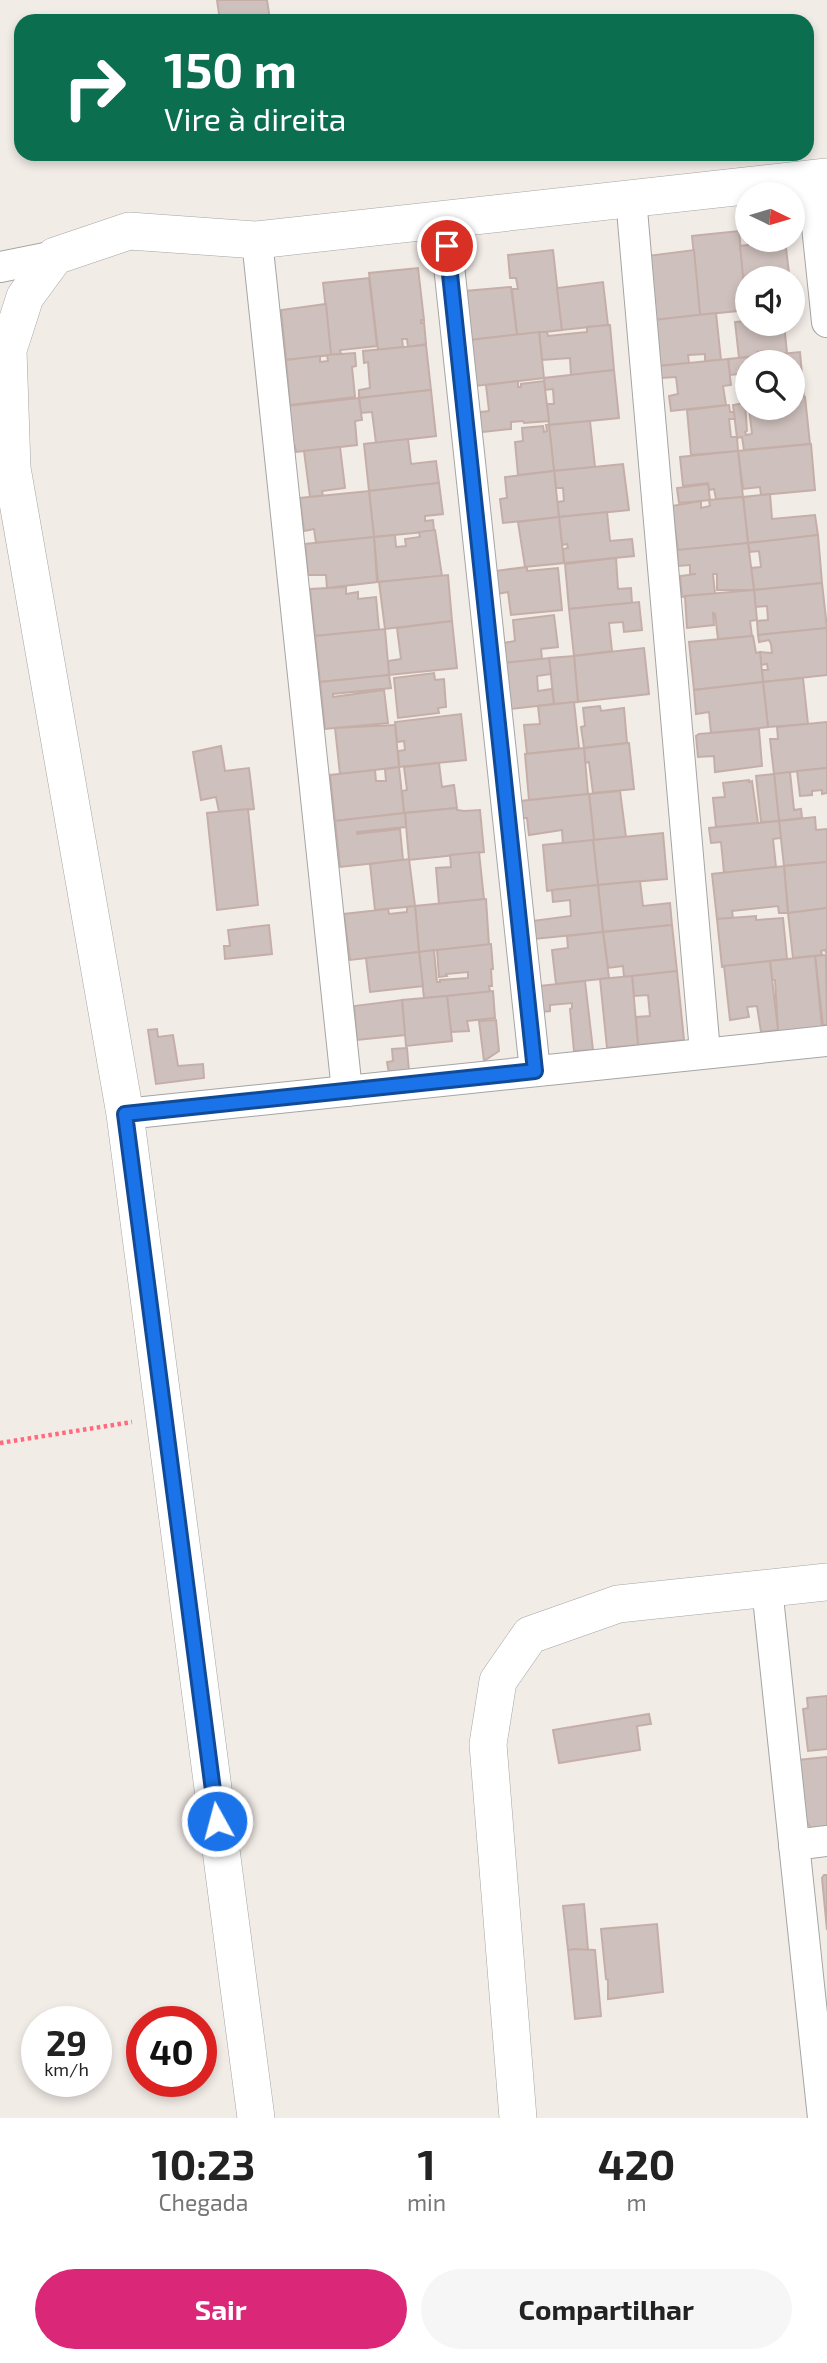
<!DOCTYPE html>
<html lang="pt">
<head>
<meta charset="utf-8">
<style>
	body { margin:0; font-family:"Exo 2",sans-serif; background:#f6f6f6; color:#222; height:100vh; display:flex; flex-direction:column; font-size:26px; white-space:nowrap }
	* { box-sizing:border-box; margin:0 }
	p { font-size:23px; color:#767676 }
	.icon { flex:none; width:38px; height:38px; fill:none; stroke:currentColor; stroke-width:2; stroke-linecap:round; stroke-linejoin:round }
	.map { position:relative; height:2118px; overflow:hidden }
	.side { display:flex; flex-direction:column; background:#fff; flex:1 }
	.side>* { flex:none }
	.guide { position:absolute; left:14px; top:14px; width:800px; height:147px; border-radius:21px; box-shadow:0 4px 10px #0003; background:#0b6e4f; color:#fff; overflow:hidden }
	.needle { width:46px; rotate:95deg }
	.buttons { position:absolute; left:735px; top:182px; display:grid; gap:14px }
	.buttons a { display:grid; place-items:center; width:70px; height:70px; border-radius:50%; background:#fff; box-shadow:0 4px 10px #0003; font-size:35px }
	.speed { position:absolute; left:21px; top:2006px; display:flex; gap:14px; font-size:35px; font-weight:700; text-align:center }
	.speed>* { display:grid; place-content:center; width:91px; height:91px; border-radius:50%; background:#fff; box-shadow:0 4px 10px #0003; line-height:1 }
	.speed small { font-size:18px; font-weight:400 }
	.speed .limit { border:10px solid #d22; background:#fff; color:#111 }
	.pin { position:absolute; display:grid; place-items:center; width:60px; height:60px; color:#fff; margin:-30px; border:4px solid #fff; border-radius:50%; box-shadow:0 2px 7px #0007 }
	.me { position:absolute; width:77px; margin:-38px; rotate:353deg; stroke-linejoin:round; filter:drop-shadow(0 0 5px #0008) }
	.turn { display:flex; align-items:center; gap:24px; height:147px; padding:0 35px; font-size:32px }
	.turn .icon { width:91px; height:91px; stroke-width:2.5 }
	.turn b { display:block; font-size:49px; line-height:60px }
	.eta { display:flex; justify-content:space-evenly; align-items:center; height:119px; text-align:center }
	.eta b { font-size:42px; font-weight:700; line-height:49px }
	.action { display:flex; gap:14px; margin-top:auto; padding:14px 35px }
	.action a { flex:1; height:80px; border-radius:42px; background:#db2777; color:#fff; font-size:28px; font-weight:700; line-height:80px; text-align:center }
	.action a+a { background:#f6f6f6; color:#222 }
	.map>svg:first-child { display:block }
	.building { fill:#cec0bd; stroke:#c5aea8; stroke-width:2 }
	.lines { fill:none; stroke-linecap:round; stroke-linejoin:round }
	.minor-casing { stroke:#a5a5a5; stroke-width:32 }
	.tertiary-casing { stroke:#a5a5a5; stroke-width:38 }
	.path { stroke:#ff6b7d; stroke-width:4.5; stroke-dasharray:3.5 3.5; stroke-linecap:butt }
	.minor { stroke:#fff; stroke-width:30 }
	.tertiary { stroke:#fff; stroke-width:37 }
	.route-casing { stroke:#114b97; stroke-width:18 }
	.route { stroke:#1a73e8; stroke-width:12 }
</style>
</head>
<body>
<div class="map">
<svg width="827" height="2118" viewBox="0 0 827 2118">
	<rect width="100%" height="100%" fill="#f2ece7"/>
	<g class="building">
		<path d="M217 0H267L270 20 220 21Z"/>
		<path d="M739 231 747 310 700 315 692 236Z"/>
		<path d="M767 240H785L789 273 743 276 740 246 767 243Z"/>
		<path d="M553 250 562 330 517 335 512 289H518L516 278H510L508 255Z"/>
		<path d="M694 250 700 315 654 320 647 256Z"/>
		<path d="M418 268 424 320H421V323L424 322 426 344 408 347 407 339H402L403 347 378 350 369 273Z"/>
		<path d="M777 275H789L790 278H754Z"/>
		<path d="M753 277 747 278V310L743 278Z"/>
		<path d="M369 278 377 346 340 350 341 354 331 355 323 283Z"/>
		<path d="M603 282 608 325 562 330 557 288Z"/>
		<path d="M511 287 517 335 470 340 465 291Z"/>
		<path d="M326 304 331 355 286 360 281 310Z"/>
		<path d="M716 313 721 360 705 361V354L688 355 689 363 657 366 654 320Z"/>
		<path d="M747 321V324H784L787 353 764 356 763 351 757 352V356L739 358 735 322Z"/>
		<path d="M610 325 614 370 571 375 570 358 542 360 539 332H547L548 336 587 332V327Z"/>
		<path d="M539 332 544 378 475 386 470 340Z"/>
		<path d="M426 345 431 390 359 398V390L370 388 368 362 364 363 363 351Z"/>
		<path d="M800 352 804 397 793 398V362H747V403L742 404 739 374 730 375 728 359Z"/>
		<path d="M355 353 356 366 352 367 355 397 290 405 286 360 320 356V362L328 361 327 355Z"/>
		<path d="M728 359 731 385 723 386 726 405 671 411 669 396 678 394 676 377 661 378 659 366Z"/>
		<path d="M614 370 619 418 549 425 547 404H554L553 389 545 390 544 378Z"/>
		<path d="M518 381V387H521V384L544 381 549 421 524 423 523 421 511 422V429L474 433 472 413 489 411 486 385Z"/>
		<path d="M431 390 436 436 376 443 372 412 361 413 359 398Z"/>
		<path d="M805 397 810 444 744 450 742 437 737 438 733 405 745 403 747 431 745 432 746 435 752 434 749 408H793V398Z"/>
		<path d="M359 398 362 420 355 421 357 445 296 452 295 446 290 447 286 406Z"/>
		<path d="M729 405 730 412H734L735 419H729L731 437H737L738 451 691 455 687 410Z"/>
		<path d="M590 421 595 467 554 471 549 425Z"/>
		<path d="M546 425H549L554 471 518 475 515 442 523 441 522 428 543 426 544 432 547 431Z"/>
		<path d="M408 439 411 464 436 461 439 483 369 491 364 444Z"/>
		<path d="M811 444 815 490 761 495 760 487 743 489 738 451Z"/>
		<path d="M340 447 345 488 322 491 323 496 310 497 304 451Z"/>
		<path d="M738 451 743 497 716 499 714 489 709 490 708 483 683 486 680 457Z"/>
		<path d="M623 464 629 510 559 517 557 502 564 501 563 488H556L554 471Z"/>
		<path d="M554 471 559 517 503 523 500 499 507 498 505 477Z"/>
		<path d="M439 483 443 514 425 516V521L433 520 434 531 374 537 369 491Z"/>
		<path d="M708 484 710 500 679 503 677 488Z"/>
		<path d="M369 491 374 537 316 543 314 529 304 531 300 498Z"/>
		<path d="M770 494 772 519 815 515 818 535 748 543 743 497Z"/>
		<path d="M743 497 748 543 678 551 672 506 701 501V508L710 506 709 500Z"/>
		<path d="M607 512 610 541 632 539 634 556 564 563 563 549 568 548 567 544 562 545 559 517Z"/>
		<path d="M559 517 564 563 525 567 518 522Z"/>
		<path d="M435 530 442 576 378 582 374 537 395 535 396 547 406 546 405 539 420 537 419 532Z"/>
		<path d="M818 535 822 583 754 590 751 568 761 567 759 551 750 552 748 543Z"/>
		<path d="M374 537 377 582 327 588 326 575H308L305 544Z"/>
		<path d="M748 543 754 590H717V574H713L715 594 682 597 680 576 696 574H690V565L678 566 677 550Z"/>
		<path d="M616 558 618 589 631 588 632 603 569 609 565 564Z"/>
		<path d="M527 567V571L558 568 562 610 511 615 508 592 497 594 495 571Z"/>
		<path d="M448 575 452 621 385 629 379 582Z"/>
		<path d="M822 583 827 628 758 635 757 621 768 620 767 606 755 607 754 590Z"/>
		<path d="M346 587V594L358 592V599L376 597 379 630 315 636 310 589Z"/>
		<path d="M754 590 757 620 750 621 752 636 718 639 715 614 713 613 714 625 687 628 685 596Z"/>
		<path d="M639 602 642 630 624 632 623 622 609 623 612 651 574 656 569 609Z"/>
		<path d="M554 615 558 647 541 649 542 659 505 663 503 643 515 641 513 620Z"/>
		<path d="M452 621 457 668 389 675 388 661 401 659 397 628Z"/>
		<path d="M827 628V675L763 682 762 670H768L767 664 761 665 760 652 772 653 771 644 769 640 759 642 758 635Z"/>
		<path d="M385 629 389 675 320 682 315 636Z"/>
		<path d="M753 636 756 653 760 652 763 682 694 690 689 642Z"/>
		<path d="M644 648 649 694 578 702 574 656Z"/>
		<path d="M574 656 578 702 554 704 549 658Z"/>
		<path d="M549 658 551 674 537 676 538 691 552 689 554 704 511 709 504 663Z"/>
		<path d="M434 673 435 680 444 679 446 707 438 708 439 713 398 718 394 678Z"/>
		<path d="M389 675 391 688 333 694V697L384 690 388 723 325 729 320 682Z"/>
		<path d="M803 678 808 724 768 727 763 682Z"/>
		<path d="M763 682 768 727 711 733 709 712 696 714 694 690Z"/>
		<path d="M574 702 579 748 527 754 524 725 540 724 538 706Z"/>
		<path d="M600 706 601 711 624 708 627 743 584 748 581 727 585 726 583 708Z"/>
		<path d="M461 714 466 760 399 767 398 751 405 750 404 741 397 742 395 722Z"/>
		<path d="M827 722V768L774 774 770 739H778L777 727Z"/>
		<path d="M395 725 399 767 340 774 335 728Z"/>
		<path d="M759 729 762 766 715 772 714 756 698 757 696 736 699 734Z"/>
		<path d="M629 743 634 789 593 793 589 762 585 763 584 748Z"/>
		<path d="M221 746 225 771 249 768 254 809 219 812 216 797 201 800 193 752Z"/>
		<path d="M584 748 588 794 529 800 525 754Z"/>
		<path d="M439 763 442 787 454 785 457 808 404 813 402 791 407 790 404 767Z"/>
		<path d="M399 767 404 813 335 821 330 775 375 770 376 781H386L385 769Z"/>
		<path d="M827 768V793L822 794V790L812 791V795L800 796 797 771Z"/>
		<path d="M790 772 794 810 801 809 802 818 779 821 774 774Z"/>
		<path d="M774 774 779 821 761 822 756 776Z"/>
		<path d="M749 780V782L752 781 758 823 716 827 713 798 725 797 723 783Z"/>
		<path d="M620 791 626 837 594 840 589 794Z"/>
		<path d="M589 794 594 840 563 844 562 830 529 835 527 818H522L520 801Z"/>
		<path d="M457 808V810L464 811 480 810 484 852 409 860 405 813Z"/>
		<path d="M248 809 258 905 217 910 207 813Z"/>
		<path d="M405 813 406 827 357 832V834L400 829 403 860 340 867 335 821Z"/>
		<path d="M815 817 816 830 827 829V862L784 866 779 821Z"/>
		<path d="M779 821 781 838 773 839 776 867 724 873 721 842 711 843 709 828Z"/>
		<path d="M663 833 667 879 598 885 593 840Z"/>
		<path d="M593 840 598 885 547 891 543 845Z"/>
		<path d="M479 852 484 899 439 904 436 868 451 867 450 855Z"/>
		<path d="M409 859 415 906 375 910 370 864Z"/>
		<path d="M827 862V908L788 913 784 866Z"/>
		<path d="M784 866 788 913H779L778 906 732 911 733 918 717 919 712 874Z"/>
		<path d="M640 881 643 906 670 903 672 925 603 932 598 885Z"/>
		<path d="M598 885 603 932 534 939 532 921 571 916 570 900 553 902 552 890Z"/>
		<path d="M486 899 489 945 419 952 415 906Z"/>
		<path d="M415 906 419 952 350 960 344 914 388 909 389 914 407 912V907Z"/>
		<path d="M827 908V955L825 950 821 951 822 955 793 958 788 913Z"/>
		<path d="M756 916V920L783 918 787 959 722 967 717 919Z"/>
		<path d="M269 925 272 954 225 959 224 946H230L228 930Z"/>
		<path d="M672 925 677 971 624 977 623 966 608 968 603 932Z"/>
		<path d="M603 932 609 978 556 984 552 950 568 948 567 936Z"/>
		<path d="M491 944 493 969H491L492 986H489L490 992 424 998 419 952 434 950 437 982H440V980L468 978V972L446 974 447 976 439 977 437 950Z"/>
		<path d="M419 952 423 986 370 992 366 958Z"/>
		<path d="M826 955 827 1025H823L815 956Z"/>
		<path d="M815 956 822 1028 778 1032 775 980H772L770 961Z"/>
		<path d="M770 961 778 1030 761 1032 757 1006 747 1007 749 1017 730 1020 724 966Z"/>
		<path d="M677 971 684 1040 638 1045 636 1017 650 1016 648 995 634 996 632 976Z"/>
		<path d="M632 976 638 1045 607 1048 600 979Z"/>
		<path d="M585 981 593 1050 574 1051 570 1009 572 1008V1003L550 1005V1011L542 1012 540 986Z"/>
		<path d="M493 991 495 1018 467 1021 469 1031 451 1032 447 996Z"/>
		<path d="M447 996 452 1041 406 1046 402 1000Z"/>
		<path d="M402 1000 405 1035 357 1040 354 1006Z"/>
		<path d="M496 1020 499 1051 484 1061 479 1021Z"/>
		<path d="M157 1029 158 1037 173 1035 178 1066 203 1064 204 1078 156 1084 148 1030Z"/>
		<path d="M407 1048 409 1071 389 1073 387 1062 393 1061 392 1049Z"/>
		<path d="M827 1696V1749L808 1751 803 1709 808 1708 807 1698Z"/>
		<path d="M649 1714 651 1724 637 1726 640 1750 559 1763 553 1730Z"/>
		<path d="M827 1757V1827L811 1828 803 1817 798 1760Z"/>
		<path d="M824 1875H827V1930L822 1878Z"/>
		<path d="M584 1904 588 1950H568L563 1906Z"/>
		<path d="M657 1924 663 1992 608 1999V1980L606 1979 601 1929Z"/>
		<path d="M574 1949 595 1950 601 2016 575 2019 568 1950Z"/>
	</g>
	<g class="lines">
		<defs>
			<g id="minor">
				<path d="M812 178 827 322"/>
				<path d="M631 198 705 1052"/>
				<path d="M444 219 535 1071"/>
				<path d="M257 240 347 1091"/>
				<path d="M0 267 55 256"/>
				<path d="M125 1114 827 1041"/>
				<path d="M767 1588 823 2118"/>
				<path d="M794 1845 827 1841"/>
			</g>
			<g id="tertiary">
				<path d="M256 2118 125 1114 12 468 8 350 25 297 55 256 129 231 257 240 827 177"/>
				<path d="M518 2118 488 1744 498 1681 530 1635 618 1604 827 1582"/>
			</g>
		</defs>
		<use href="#minor" class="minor-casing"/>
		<use href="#tertiary" class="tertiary-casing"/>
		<path class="path" d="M0 1443 132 1422"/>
		<use href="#minor" class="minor"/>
		<use href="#tertiary" class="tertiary"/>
	</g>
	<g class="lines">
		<defs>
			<path id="route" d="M217 1821 125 1114 535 1071 447 246"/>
		</defs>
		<use href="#route" class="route-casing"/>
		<use href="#route" class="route"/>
	</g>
</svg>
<div class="buttons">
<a><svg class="needle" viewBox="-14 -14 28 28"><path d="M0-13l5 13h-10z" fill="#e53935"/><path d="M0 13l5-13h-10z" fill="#767676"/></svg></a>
<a><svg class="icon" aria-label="sound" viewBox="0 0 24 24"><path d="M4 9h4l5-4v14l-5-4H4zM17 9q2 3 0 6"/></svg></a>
<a><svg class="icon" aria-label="search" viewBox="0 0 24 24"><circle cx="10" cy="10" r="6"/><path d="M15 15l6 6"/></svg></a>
</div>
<div class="speed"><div>29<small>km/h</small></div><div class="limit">40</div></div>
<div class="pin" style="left:447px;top:246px;background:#d93025"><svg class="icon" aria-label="arrive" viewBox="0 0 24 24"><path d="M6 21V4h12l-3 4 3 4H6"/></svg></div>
<svg class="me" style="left:217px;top:1821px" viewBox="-20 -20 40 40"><circle r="17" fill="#1a73e8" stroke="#fff" stroke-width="3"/><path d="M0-11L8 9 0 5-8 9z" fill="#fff"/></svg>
<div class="guide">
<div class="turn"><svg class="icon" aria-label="right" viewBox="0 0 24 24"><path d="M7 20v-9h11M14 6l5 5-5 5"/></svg><div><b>150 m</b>Vire à direita</div></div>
</div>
</div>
<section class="side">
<div class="eta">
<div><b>10:23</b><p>Chegada</p></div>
<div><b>1</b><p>min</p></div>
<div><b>420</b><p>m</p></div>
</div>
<div class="action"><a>Sair</a><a>Compartilhar</a></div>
</section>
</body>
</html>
